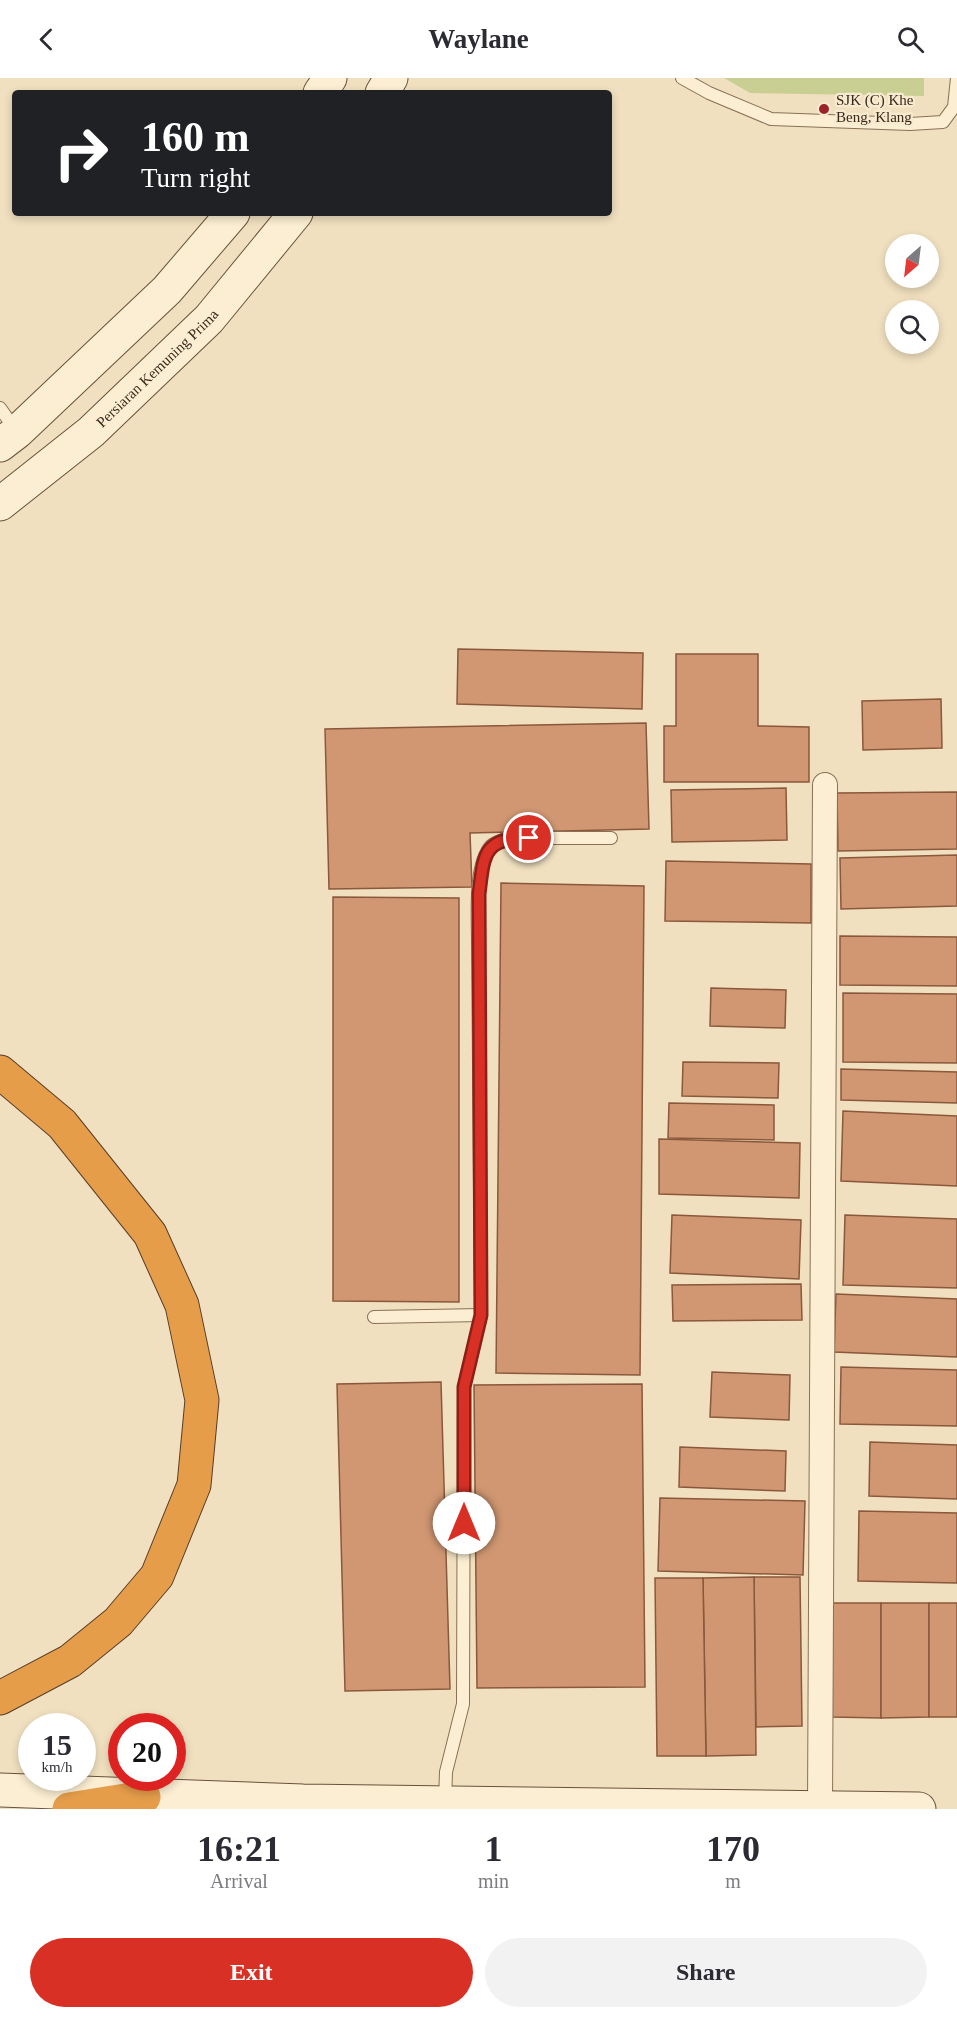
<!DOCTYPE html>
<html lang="en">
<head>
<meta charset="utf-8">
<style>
	body { margin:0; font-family:"Times New Roman",serif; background:#f2f2f3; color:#2b2b33; height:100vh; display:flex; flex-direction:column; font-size:22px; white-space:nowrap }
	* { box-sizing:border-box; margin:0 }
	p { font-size:20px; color:#7c7c81 }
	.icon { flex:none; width:33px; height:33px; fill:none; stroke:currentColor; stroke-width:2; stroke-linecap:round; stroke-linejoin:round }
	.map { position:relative; height:1731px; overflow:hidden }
	.side { display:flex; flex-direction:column; background:#fff; flex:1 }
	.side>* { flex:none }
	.banner { position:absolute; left:12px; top:12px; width:600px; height:126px; border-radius:6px; box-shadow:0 3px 9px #0003; background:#202124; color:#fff; overflow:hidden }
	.needle { width:39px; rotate:208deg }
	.controls { position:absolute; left:885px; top:156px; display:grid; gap:12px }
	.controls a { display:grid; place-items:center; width:54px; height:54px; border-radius:50%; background:#fff; box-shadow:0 3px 9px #0003; font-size:30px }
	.speed { position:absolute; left:18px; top:1635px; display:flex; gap:12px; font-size:30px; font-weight:700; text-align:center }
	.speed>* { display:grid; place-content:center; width:78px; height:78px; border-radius:50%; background:#fff; box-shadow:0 3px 9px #0003; line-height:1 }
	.speed small { font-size:15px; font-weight:400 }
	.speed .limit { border:9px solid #d22; background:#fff; color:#111 }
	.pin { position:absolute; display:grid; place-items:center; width:51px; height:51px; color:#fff; margin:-26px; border:3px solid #fff; border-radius:50%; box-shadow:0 2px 6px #0007 }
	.me { position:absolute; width:66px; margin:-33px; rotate:0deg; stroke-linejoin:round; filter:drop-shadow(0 0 4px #0008) }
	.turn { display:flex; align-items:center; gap:21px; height:126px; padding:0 30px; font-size:27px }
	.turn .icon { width:78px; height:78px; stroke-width:2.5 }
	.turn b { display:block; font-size:42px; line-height:51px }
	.eta { display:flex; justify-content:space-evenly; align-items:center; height:102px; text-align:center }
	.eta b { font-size:36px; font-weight:800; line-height:42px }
	.button { display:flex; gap:12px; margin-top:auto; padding:12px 30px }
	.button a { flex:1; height:69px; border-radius:36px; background:#d93025; color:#fff; font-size:24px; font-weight:800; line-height:69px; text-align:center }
	.button a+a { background:#f2f2f3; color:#2b2b33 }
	header { display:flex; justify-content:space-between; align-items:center; height:78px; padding:0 30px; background:#fff; font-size:27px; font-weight:800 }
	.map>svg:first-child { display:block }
	.green { fill:#c9ce92 }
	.building { fill:#d09772; stroke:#8a583b; stroke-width:1.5 }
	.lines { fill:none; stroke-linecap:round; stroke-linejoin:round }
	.lane-casing { stroke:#8a7056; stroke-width:14 }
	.street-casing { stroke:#8a7056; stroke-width:26 }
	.secondary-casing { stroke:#6b513a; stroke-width:35 }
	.highway-casing { stroke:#573e2b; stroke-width:35 }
	.lane { stroke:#fbeed2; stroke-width:12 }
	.street { stroke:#fbeed2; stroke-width:24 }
	.secondary { stroke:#fbeed2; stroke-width:33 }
	.highway { stroke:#e59d4a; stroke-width:33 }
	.route-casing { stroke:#8d1f18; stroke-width:15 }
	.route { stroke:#d93025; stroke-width:10 }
	.poi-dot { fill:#9c2327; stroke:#f7eacf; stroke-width:2 }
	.labels { text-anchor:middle; stroke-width:4.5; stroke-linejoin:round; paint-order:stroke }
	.poi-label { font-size:15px; fill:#38291c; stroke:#f7eacf; text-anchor:start }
	.street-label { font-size:15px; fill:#38291c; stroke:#f7eacf }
</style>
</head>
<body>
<header><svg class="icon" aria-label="back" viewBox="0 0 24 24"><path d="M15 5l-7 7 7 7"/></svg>Waylane<svg class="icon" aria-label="search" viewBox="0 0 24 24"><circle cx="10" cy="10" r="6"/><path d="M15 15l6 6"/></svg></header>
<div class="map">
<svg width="957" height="1731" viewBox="0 0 957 1731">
	<rect width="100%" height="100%" fill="#f0e0bf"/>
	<path class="green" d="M724 0H924V18L750 15Z"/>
	<g class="building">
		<path d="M458 571 643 575 642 631 457 626Z"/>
		<path d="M676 576H758V648L809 649V704H664V648H676Z"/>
		<path d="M941 621 942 670 863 672 862 623Z"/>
		<path d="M646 645 649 751 470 755 472 809 329 811 325 651Z"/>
		<path d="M786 710 787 762 672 764 671 712Z"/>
		<path d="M957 714V771L838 773 837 715Z"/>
		<path d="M957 777V828L841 831 840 780Z"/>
		<path d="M666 783 811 786V845L665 843Z"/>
		<path d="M501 805 644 808 640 1297 496 1295Z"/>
		<path d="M333 819 459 820V1224L333 1223Z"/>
		<path d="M840 858 957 859V908L840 907Z"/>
		<path d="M711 910 786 912 785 950 710 948Z"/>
		<path d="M843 915 957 916V985L843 984Z"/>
		<path d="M683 984 779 985 778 1020 682 1018Z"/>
		<path d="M841 991 957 994V1025L841 1022Z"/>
		<path d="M669 1025 774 1027V1062L668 1060Z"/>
		<path d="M843 1033 957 1038V1108L841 1103Z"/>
		<path d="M659 1061 800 1065 799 1120 659 1116Z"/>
		<path d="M672 1137 801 1142 799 1201 670 1195Z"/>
		<path d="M845 1137 957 1141V1210L843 1207Z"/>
		<path d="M801 1206 802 1242 673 1243 672 1207Z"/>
		<path d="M836 1216 957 1221V1279L834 1274Z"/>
		<path d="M841 1289 957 1292V1348L840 1346Z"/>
		<path d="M712 1294 790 1297 789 1342 710 1339Z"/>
		<path d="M441 1304 450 1611 345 1613 337 1306Z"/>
		<path d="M642 1306 645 1609 477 1610 474 1307Z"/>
		<path d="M870 1364 957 1367V1421L869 1418Z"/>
		<path d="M680 1369 786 1373 785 1413 679 1409Z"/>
		<path d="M660 1420 805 1423 803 1497 658 1493Z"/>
		<path d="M859 1433 957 1435V1505L858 1503Z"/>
		<path d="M754 1499H800L802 1648 756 1649Z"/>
		<path d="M754 1499 756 1677 706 1678 703 1500Z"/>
		<path d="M655 1500H703L706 1678H657Z"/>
		<path d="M832 1525H881V1640L832 1639Z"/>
		<path d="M881 1525H929V1639L881 1640Z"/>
		<rect x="929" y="1525" width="28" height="114"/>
	</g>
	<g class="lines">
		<defs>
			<g id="lane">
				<path d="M682 0 709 15 771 41 910 46 943 44 954 29 957 0"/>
				<path d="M0 330 17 354"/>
				<path d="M374 1239 481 1237"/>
				<path d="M445 1724 446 1694 463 1626 464 1309 481 1237 478 863C478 838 474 787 491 768 495 764 502 762 508 760H611"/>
			</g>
			<path id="street" d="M820 1730 825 707"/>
			<g id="secondary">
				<path d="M320 15 330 0"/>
				<path d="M382 15 391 0"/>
				<path d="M0 367 17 354 167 212 233 135"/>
				<path id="s1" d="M0 426 91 354 209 241 296 135"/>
				<path d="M0 1712 303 1723 919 1731"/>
			</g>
			<g id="highway">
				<path d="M0 994 62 1046 150 1156 182 1227 202 1322 194 1407 157 1498 118 1544 70 1583 0 1620"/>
				<path d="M69 1731 144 1719"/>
			</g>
		</defs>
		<use href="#lane" class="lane-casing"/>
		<use href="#street" class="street-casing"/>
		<use href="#secondary" class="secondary-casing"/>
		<use href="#highway" class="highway-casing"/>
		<use href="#lane" class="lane"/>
		<use href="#street" class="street"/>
		<use href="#secondary" class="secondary"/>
		<use href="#highway" class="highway"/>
	</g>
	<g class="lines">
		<defs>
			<path id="route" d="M464 1445V1309L481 1237 479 816C484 776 483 760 529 760"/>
		</defs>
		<use href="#route" class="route-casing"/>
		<use href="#route" class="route"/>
	</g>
	<circle class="poi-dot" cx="824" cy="31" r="6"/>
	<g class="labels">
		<g class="poi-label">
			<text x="836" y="27">SJK (C) Khe<tspan x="836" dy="17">Beng, Klang</tspan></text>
		</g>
		<g class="street-label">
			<text dy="5" stroke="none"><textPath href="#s1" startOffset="208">Persiaran Kemuning Prima</textPath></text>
		</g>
	</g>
</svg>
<div class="controls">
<a><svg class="needle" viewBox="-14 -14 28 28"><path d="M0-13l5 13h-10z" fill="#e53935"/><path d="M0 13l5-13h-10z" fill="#7c7c81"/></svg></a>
<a><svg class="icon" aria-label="search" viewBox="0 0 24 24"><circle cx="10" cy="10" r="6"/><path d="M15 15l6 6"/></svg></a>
</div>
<div class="speed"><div>15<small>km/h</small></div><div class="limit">20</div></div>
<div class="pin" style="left:529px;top:760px;background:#d93025"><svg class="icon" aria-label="arrive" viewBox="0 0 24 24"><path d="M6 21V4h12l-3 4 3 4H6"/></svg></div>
<svg class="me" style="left:464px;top:1445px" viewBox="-20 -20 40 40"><circle r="19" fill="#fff"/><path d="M0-13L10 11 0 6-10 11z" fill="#d93025"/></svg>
<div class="banner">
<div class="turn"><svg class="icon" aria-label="right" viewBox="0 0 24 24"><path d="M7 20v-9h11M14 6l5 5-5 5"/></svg><div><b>160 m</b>Turn right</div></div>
</div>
</div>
<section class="side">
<div class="eta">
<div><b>16:21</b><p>Arrival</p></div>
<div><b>1</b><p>min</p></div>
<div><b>170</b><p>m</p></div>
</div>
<div class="button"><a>Exit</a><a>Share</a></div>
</section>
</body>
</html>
